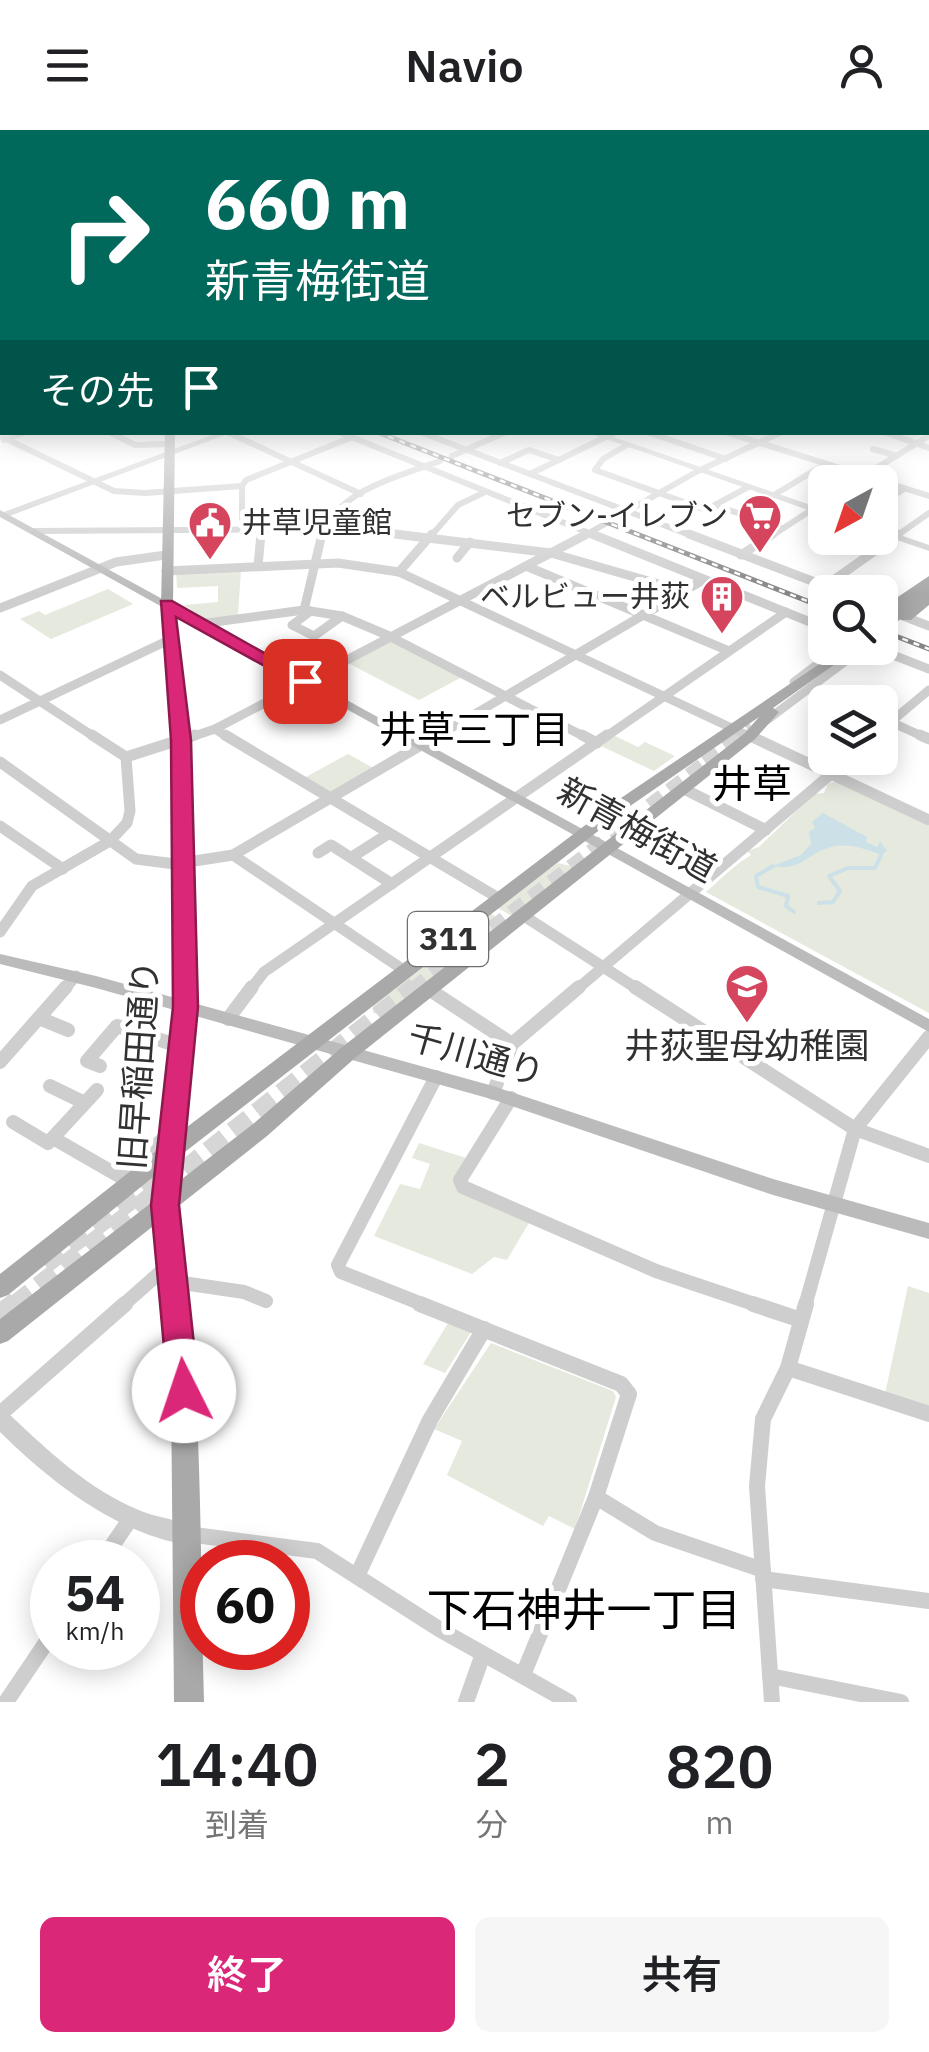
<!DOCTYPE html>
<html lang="ja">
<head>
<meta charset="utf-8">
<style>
	body { margin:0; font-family:"IBM Plex Sans","Noto Sans JP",sans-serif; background:#f6f6f6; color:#202124; height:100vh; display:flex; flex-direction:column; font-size:38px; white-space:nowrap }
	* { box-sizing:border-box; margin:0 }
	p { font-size:32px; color:#757577 }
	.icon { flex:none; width:55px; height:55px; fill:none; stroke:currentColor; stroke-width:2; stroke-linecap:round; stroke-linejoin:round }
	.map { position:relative; height:1572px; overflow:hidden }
	.sheet { display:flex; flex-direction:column; background:#fff; flex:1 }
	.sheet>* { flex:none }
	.guide { position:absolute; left:0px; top:0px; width:930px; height:305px; box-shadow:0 5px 25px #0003; background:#00695c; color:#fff; overflow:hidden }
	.needle { width:65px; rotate:220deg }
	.controls { position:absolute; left:808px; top:335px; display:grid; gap:20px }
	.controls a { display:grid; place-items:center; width:90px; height:90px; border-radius:15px; background:#fff; box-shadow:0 5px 25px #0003; font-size:50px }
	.speed { position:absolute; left:30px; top:1410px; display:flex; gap:20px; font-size:50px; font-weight:700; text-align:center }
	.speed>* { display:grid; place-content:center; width:130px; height:130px; border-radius:50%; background:#fff; box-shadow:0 5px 25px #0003; line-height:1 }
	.speed small { font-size:25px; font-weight:400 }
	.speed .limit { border:15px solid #d22; background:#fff; color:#111 }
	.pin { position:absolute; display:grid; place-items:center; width:85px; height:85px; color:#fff; margin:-42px; border-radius:20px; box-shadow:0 5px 15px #0006 }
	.me { position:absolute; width:110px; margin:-55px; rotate:356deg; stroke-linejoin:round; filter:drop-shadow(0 0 8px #0008) }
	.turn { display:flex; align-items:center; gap:35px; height:210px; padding:0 40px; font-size:45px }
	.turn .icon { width:130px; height:130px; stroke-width:2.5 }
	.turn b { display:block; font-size:70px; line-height:85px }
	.then { display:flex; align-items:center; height:95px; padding:0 40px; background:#0003; gap:20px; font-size:38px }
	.eta { display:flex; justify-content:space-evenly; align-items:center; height:170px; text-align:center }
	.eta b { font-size:60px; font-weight:600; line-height:70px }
	.cta { display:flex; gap:20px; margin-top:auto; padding:20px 40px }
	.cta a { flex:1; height:115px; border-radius:15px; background:#db2777; color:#fff; font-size:40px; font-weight:600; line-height:115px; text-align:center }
	.cta a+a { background:#f6f6f6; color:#202124 }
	header { display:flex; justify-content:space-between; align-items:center; height:130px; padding:0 40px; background:#fff; font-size:45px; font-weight:600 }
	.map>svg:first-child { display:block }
	.green { fill:#e5e9de }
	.water { fill:#cce0e8 }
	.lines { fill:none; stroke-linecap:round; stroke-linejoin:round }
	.stream { stroke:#cce0e8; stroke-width:4 }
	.primary-tunnel-far3 { stroke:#d6d6d6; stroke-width:14; stroke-dasharray:14 6; stroke-linecap:butt }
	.primary-tunnel-far2 { stroke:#d6d6d6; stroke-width:16; stroke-dasharray:16 9; stroke-linecap:butt }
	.primary-tunnel-far1 { stroke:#d6d6d6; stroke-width:21; stroke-dasharray:21 10; stroke-linecap:butt }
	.primary-tunnel { stroke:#d6d6d6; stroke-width:26; stroke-dasharray:26 12; stroke-linecap:butt }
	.minor-far4 { stroke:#cecece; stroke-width:6 }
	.minor-far3 { stroke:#cecece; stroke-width:9 }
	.minor-far2 { stroke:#cecece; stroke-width:11 }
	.minor-far1 { stroke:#cecece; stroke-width:14 }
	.minor { stroke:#cecece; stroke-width:16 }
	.tertiary { fill:#cecece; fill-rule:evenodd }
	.secondary { fill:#bbb; fill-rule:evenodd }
	.primary { fill:#a9a9a9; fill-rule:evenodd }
	.rail-casing { stroke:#868686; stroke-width:5 }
	.rail { stroke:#fff; stroke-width:2.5; stroke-dasharray:6; stroke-linecap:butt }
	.primary-bridge { stroke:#a9a9a9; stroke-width:14 }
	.route { fill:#db2777; stroke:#8e194d; stroke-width:2.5 }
	.labels { text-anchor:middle; stroke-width:10; stroke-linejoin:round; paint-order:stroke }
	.far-poi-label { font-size:30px; fill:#313131; stroke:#fff; text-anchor:end }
	.shield { fill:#fff; stroke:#6f6f6f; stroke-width:2.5 }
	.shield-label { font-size:32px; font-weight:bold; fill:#313131 }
	.street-label { font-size:35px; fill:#313131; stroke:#fff }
	.poi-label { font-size:35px; fill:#313131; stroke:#fff }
	.neighbourhood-label { font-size:38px; fill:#000; stroke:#fff }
	.quarter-label { font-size:40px; fill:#000; stroke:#fff }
	.near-neighbourhood-label { font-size:45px; fill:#000; stroke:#fff }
</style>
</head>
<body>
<header><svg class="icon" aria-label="menu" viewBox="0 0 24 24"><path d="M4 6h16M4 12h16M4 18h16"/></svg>Navio<svg class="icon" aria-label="person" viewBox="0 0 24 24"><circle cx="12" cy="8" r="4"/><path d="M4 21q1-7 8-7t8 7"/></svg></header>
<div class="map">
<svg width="929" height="1572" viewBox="0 0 929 1572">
	<rect width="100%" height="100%" fill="#fff"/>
	<g class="green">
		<path d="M241 439 238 485 207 490 184 475 218 472V456L177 458 176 442Z"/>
		<path d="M108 459 133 474 51 509 20 489 39 481 45 485Z"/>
		<path d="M389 511H393L462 547 419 570 348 533Z"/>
		<path d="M613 605 638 617 645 612 675 626 654 641 599 615Z"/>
		<path d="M348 624 375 639 334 664 304 648Z"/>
		<path d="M836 651 929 696V883L706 762C721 749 734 735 751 725L747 721 759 717 814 664 824 663 828 654Z"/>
		<path d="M558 733 574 737 515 788 496 777Z"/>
		<path d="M488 782 508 794 387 884 373 883V873Z"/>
		<path d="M419 1013 466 1028 455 1052 530 1091 507 1130 494 1127 472 1144 374 1106 400 1054 420 1059 430 1034 412 1028Z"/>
		<path d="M908 1156 929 1163V1278L885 1264Z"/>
		<path d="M450 1190 473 1199 445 1243 423 1234Z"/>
		<path d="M491 1213 613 1261 616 1267 575 1399 549 1386 543 1396 447 1345 462 1311 434 1299Z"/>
	</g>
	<path class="water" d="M823 683 867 707 866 712 877 717 880 711 887 721 881 725C864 718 844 711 825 719 804 727 799 741 773 736L801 725 811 714 809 702 815 698 812 692Z"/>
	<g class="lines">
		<g class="stream">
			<path d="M773 736 756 746 758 757 788 766 786 776 794 782"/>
			<path d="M819 773 833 772 840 761 829 746 848 738H875L881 725"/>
		</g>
		<path class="primary-tunnel-far3" d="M729 608 749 593"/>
		<g class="primary-tunnel-far2">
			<path d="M702 628 733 605"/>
			<path d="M413 860 714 627"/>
		</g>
		<g class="primary-tunnel-far1">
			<path d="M44 1134 175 1036"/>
			<path d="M15 1176 416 857"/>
		</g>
		<path class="primary-tunnel" d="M0 1188 18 1174"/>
		<g class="minor-far4">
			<path d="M109 302 135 315 168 314"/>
			<path d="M227 302 361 364"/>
			<path d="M339 302 599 407"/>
			<path d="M420 302 695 407"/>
			<path d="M647 302 726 329"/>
			<path d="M725 302 929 366"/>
			<path d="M884 302 929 318"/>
			<path d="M0 306 114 361 145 363 242 356"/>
			<path d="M4 310 26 302"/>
			<path d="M627 315 603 329 595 340 706 380 748 357"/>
			<path d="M873 319 897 326"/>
			<path d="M452 326 506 302"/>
			<path d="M500 333 529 320 559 330"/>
			<path d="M530 344 616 302"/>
			<path d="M853 352 929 306"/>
			<path d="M774 365 825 334"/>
			<path d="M880 374 904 359"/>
			<path d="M717 376 782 398"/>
			<path d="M33 401 331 399 427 407"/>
			<path d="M242 402V356L246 350 350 308"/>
			<path d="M261 407V401"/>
			<path d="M321 407C339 359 397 347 440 331"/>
			<path d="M430 407 458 375 485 362"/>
			<path d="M582 407 696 342 782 302"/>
			<path d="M770 407 825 371"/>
			<path d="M895 407 929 383"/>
		</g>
		<g class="minor-far3">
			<path d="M395 404 551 423 683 461"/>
			<path d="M592 404 825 498"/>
			<path d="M689 404 841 462"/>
			<path d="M741 425 773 404"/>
			<path d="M457 428 470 412"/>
			<path d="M258 436 261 404"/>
			<path d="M526 436 729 521"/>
			<path d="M166 441 338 433 399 442 753 608"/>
			<path d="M399 442 432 404"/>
			<path d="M825 456 899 404"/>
			<path d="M880 477 929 496"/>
			<path d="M0 478 116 432 166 425"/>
			<path d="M304 480 322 404"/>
			<path d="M311 481 292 495 314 506 342 486"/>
			<path d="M200 494 304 480 342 486 387 505 587 608"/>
			<path d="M875 518 929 539"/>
			<path d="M0 545 96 608"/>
			<path d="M794 552 839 518"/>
			<path d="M0 590 171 509"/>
			<path d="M767 590 863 518"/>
			<path d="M891 592 926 608"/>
			<path d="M215 599 229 608"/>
			<path d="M880 601 929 560"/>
			<path d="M188 608 215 599 587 404"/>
			<path d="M434 608 703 450"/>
			<path d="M604 608 786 482"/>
		</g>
		<g class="minor-far2">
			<path d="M225 605 500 769"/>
			<path d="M582 605 597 613"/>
			<path d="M748 605 929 690"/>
			<path d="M920 605 929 609"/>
			<path d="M126 627 195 605"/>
			<path d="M0 632 136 729 175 734 233 725 438 605"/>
			<path d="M684 659 766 700"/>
			<path d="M0 696 63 739"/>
			<path d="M318 723 331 715 392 754"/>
			<path d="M233 725 405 841"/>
			<path d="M352 727 388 704"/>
			<path d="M524 786 639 860"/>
			<path d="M0 802 32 756 110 711 127 693 130 681 126 627 92 605"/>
			<path d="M64 860 76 846"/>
			<path d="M250 860 264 842 607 605"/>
			<path d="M576 860 850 628"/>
		</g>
		<g class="minor-far1">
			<path d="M635 857 855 999 929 1026"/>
			<path d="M430 860 512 914"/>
			<path d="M39 888 68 900"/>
			<path d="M228 889 252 857"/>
			<path d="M0 932 66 857"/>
			<path d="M100 936 87 931 117 896 182 917"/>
			<path d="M50 956 85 973"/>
			<path d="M493 963 512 914 579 857"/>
			<path d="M511 968 460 1050 463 1057 656 1141 760 1176"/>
			<path d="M13 992 48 1013 97 960"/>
			<path d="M53 1008 119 1046 173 1001"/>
			<path d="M176 1152 244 1162 266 1171"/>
			<path d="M122 1176 173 1131"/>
			<path d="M427 1176 341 1142 338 1135 436 947"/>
			<path d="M805 1176 855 999 929 907"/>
		</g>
		<g class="minor">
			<path d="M420 1174 621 1254 629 1264 596 1367 523 1545"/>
			<path d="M753 1174 801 1190"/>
			<path d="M788 1238 929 1284"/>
			<path d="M0 1284 125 1174"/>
			<path d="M596 1367 655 1403 763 1440"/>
			<path d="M187 1404 317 1421 439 1499 569 1572"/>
			<path d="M101 1432 131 1388"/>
			<path d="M357 1446 430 1290 484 1199"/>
			<path d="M763 1449 929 1471"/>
			<path d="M770 1546 901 1572"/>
			<path d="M6 1572 52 1504"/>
			<path d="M466 1572 483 1524"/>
			<path d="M772 1572 757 1356 763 1289 788 1238 806 1174"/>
		</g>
		<g class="tertiary">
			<path d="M220 302H233L7 387 0 386 1 383Z"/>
			<path d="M586 302H599L825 380V386Z"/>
			<path d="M880 398 929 415V421L880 404Z"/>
			<path d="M0 1280 7 1282C47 1320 89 1360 141 1381 158 1388 177 1389 194 1397L198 1404 194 1411C181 1417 163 1409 149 1405 91 1383 44 1345 0 1302Z"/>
		</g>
		<g class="secondary">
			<path d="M0 380 929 889V902L0 387Z"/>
			<path d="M0 824 96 846 493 956 773 1049 929 1093V1109L773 1065 491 969 96 858 0 834Z"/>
		</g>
		<g class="primary">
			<path d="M165 302H175L173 475 188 610 195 877 183 1000 621 668 843 518H858L773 578 779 582 755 609 355 928 267 1006 176 1078C204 1240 199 1408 204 1572H174L171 1261 163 1131 157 1093 8 1211 0 1214V1189L155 1070 158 1043 8 1165 0 1168V1144L161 1017 177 877 174 610 161 475ZM759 587 745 603 341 918 253 994 178 1052 181 1025 633 674Z"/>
			<path d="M929 446V456L893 483H883V477Z"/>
			<path d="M929 465V475L911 490H901V484Z"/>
		</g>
		<defs>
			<g id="rail">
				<path d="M377 302 825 478"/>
				<path d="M880 500 929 519"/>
			</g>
		</defs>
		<use href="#rail" class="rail-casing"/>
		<use href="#rail" class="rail"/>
		<path class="primary-bridge" d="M880 496 929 459"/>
	</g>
	<linearGradient id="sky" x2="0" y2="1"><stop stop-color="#9dc6e8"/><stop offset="0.53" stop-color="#fff"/><stop offset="1" stop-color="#fff" stop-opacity="0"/></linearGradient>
	<rect width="929" height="465" fill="url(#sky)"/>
	<path class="route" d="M161 471H172L314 551 305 556 299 555 176 487 191 610 198 877 179 1075 199 1261 195 1272 184 1276 172 1272 168 1261 151 1075 173 877 171 610Z"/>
	<defs>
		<symbol id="supermarket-pin" viewBox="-11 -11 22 30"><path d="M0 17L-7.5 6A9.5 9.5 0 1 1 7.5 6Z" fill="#d5465e" stroke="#fff"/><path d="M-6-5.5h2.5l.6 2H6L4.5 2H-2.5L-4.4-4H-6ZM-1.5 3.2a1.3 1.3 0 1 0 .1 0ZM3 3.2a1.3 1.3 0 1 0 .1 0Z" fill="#fff"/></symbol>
		<symbol id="civic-pin" viewBox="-11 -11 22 30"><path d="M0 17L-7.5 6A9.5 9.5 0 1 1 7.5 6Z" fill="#d5465e" stroke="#fff"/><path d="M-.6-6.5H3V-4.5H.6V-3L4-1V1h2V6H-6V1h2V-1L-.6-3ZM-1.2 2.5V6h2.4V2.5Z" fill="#fff"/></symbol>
		<symbol id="building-pin" viewBox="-11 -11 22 30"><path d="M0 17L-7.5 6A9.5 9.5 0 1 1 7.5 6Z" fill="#d5465e" stroke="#fff"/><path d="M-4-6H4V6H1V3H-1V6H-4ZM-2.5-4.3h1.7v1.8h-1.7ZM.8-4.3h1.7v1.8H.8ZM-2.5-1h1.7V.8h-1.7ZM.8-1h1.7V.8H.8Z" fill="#fff"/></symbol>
		<symbol id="school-pin" viewBox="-11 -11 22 30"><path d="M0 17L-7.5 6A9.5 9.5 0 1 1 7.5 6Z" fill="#d5465e" stroke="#fff"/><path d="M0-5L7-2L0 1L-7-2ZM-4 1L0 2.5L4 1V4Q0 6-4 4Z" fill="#fff"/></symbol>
	</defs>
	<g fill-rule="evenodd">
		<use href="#supermarket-pin" x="735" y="361" width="50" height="68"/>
		<use href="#civic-pin" x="185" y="368" width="50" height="68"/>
		<use href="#building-pin" x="697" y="442" width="50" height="68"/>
		<use href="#school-pin" x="722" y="831" width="50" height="68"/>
	</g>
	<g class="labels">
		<g class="far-poi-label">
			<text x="728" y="396">セブン-イレブン</text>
			<text x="242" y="403" text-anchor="start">井草児童館</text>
			<text x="690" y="477">ベルビュー井荻</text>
		</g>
		<rect class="shield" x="408" y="782" width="80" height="54" rx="8"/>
		<g class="shield-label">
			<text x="448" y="820">311</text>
		</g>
		<g class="street-label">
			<text transform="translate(637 700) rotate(29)" y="12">新青梅街道</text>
			<text transform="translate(476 925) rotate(16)" y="12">千川通り</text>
			<text transform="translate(139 935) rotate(-86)" y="12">旧早稲田通り</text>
		</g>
		<g class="poi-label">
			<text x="747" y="928">井荻聖母幼稚園</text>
		</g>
		<g class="neighbourhood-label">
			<text x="474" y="613">井草三丁目</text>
		</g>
		<g class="quarter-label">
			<text x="752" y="668">井草</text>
		</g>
		<g class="near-neighbourhood-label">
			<text x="584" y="1496">下石神井一丁目</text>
		</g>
	</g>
</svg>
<div class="controls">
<a><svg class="needle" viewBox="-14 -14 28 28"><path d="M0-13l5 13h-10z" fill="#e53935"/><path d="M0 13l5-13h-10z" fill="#757577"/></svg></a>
<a><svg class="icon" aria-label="search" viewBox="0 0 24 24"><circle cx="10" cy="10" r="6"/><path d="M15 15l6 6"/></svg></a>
<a><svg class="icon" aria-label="layers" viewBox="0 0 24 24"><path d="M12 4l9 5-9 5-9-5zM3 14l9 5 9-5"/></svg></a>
</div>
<div class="speed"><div>54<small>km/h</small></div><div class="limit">60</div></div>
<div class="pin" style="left:305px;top:551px;background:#d93025"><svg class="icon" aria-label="arrive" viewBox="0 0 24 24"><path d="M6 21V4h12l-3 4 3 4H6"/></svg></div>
<svg class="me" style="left:184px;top:1261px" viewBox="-20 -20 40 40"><circle r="19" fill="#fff"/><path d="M0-13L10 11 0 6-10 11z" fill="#db2777"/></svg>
<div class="guide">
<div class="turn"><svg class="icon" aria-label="right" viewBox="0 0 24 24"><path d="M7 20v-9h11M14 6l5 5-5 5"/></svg><div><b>660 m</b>新青梅街道</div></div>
<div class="then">その先<svg class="icon" aria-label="arrive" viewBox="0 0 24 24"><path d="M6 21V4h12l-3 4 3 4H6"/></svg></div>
</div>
</div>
<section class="sheet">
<div class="eta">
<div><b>14:40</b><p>到着</p></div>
<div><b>2</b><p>分</p></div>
<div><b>820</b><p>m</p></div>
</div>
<div class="cta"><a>終了</a><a>共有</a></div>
</section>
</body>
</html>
